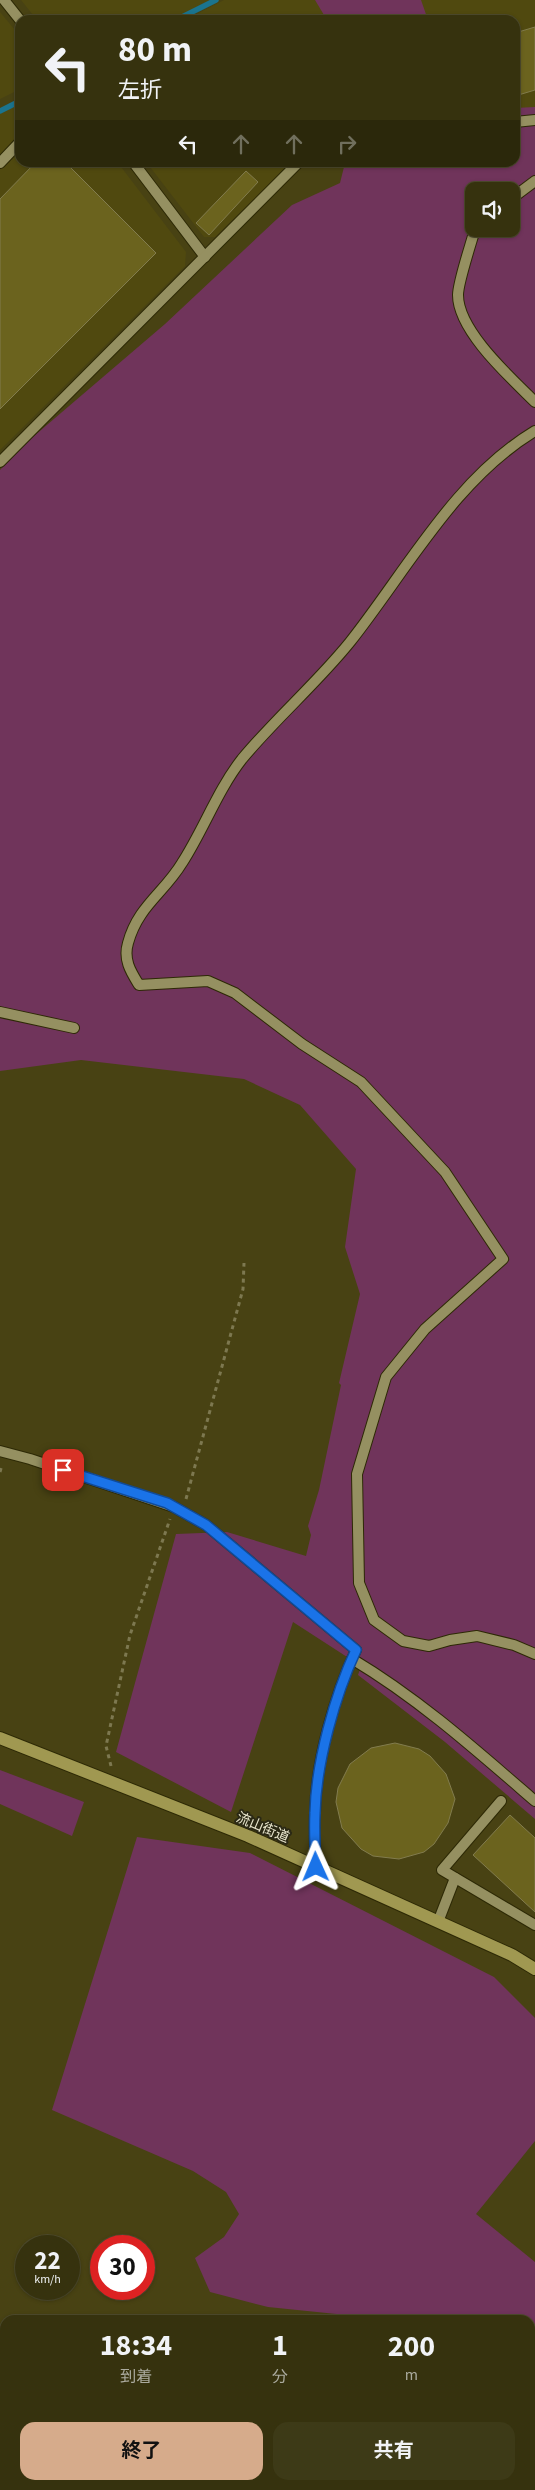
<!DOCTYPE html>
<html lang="ja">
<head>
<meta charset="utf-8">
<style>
	body { margin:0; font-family:"Source Sans 3","Noto Sans JP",sans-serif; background:#3d3a17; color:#f1f3f6; height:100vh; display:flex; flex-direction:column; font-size:19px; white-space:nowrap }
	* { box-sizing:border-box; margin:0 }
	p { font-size:16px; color:#aaaa9e }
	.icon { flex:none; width:28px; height:28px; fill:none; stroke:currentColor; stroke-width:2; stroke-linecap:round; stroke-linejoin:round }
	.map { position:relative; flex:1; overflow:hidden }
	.drawer { position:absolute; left:0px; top:2315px; width:535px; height:175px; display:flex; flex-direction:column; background:#36320e; border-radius:15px 15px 0 0; box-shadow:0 1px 4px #0004,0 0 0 1px #504d2e }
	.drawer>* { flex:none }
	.top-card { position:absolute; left:15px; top:15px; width:505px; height:152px; border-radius:15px; box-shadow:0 1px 4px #0004,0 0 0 1px #504d2e; background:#36320e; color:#f1f3f6; overflow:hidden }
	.controls { position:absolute; left:465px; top:182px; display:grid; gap:10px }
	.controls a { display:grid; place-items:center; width:55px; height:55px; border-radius:10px; background:#36320e; box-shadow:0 1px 4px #0004,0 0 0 1px #504d2e; font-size:25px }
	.speed { position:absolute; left:15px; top:2235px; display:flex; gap:10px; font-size:25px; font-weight:700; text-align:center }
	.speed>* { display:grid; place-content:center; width:65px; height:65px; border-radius:50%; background:#36320e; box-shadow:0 1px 4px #0004,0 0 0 1px #504d2e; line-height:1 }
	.speed small { font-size:12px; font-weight:400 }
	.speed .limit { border:8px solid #d22; background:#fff; color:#111 }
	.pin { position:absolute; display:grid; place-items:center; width:42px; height:42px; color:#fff; margin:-21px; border-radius:10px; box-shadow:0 2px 8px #0006 }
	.me { position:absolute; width:55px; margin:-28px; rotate:359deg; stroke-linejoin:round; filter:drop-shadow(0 0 4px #0008) }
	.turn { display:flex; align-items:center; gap:18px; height:105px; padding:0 20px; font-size:22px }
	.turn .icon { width:65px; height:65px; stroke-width:2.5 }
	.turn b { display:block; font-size:35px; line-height:42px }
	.lanes { display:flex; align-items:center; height:48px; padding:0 20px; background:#0003; justify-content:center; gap:25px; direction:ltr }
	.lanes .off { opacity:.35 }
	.eta { display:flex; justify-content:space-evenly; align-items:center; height:85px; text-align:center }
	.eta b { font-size:30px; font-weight:700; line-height:35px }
	.button { display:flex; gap:10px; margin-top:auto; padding:10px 20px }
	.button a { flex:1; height:58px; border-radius:15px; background:#d6ab8b; color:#111; font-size:20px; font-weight:700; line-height:58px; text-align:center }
	.button a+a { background:#3d3a17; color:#f1f3f6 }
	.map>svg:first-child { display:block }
	.built { fill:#50490f }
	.green { fill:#70345b; fill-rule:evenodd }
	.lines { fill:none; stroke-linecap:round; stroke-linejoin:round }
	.stream { stroke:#1b748e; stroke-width:5.5 }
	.building { fill:#6b631e; stroke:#827c4e }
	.service-casing { stroke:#2d2905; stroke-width:12 }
	.minor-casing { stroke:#2d2905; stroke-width:12 }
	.primary-casing { stroke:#2d2905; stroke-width:14 }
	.path { stroke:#7d7850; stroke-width:3; stroke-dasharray:4 4; stroke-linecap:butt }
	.service { stroke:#959061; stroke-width:10 }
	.minor { stroke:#959061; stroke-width:10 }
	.primary { stroke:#a09851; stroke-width:12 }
	.route-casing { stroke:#114b97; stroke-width:12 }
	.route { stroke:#1a73e8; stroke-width:9 }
	.labels { text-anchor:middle; stroke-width:4; stroke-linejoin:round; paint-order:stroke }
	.street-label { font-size:14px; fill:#eae7ce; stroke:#2b2915 }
</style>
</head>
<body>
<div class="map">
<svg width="535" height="2490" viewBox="0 0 535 2490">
	<rect width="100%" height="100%" fill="#484213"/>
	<g class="built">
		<path d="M21 0H210L171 20H37Z"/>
		<path d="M224 0H535V113H515V20H185Z"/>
		<path d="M0 12 20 36V89L0 99Z"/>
		<path d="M20 104V162L118 163 186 252 185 266 0 450V114Z"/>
		<path d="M147 163H290L215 237H204Z"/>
	</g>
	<g class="green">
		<path d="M315 0H421L428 20H327Z"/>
		<path d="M535 107V1819L445 1742 358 1675 361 1666 293 1622 231 1812 116 1752 176 1534 227 1532 306 1556 311 1535 308 1526 319 1490 341 1385 339 1383 360 1294 345 1247 356 1169 300 1105 244 1079 81 1060 0 1071V470L27 442 165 324 292 205 340 183 345 163 515 162V108ZM474 191H511V229H474Z"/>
		<path d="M0 1770 84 1802 72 1836 0 1804Z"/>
		<path d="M137 1837 250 1853 494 1977 535 2018V2141L476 2214 535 2262V2421L530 2420V2320H395L268 2307 210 2292 195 2258 224 2237 239 2214 226 2192 193 2171 52 2110Z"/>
		<path d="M206 2485H312L309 2490H218Z"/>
	</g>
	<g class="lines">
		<g class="stream">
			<path d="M176 20 216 0"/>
			<path d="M0 111 20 101"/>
		</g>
	</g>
	<g class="building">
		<path d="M535 27V90L515 96V33Z"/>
		<path d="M36 162H65L156 253 0 409V199Z"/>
		<path d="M246 171 258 182 209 235 196 223Z"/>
		<path d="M395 1743 419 1749 430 1756 446 1774 455 1799 448 1823 434 1844 424 1852 399 1859 373 1856 361 1849 342 1828 336 1802 338 1788 350 1764 371 1748Z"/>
		<path d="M510 1815 535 1838V1912L473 1855Z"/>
	</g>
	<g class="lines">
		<defs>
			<g id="service">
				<path d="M0 163 20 142"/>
				<path d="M511 199 535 181"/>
				<path d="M475 229C471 244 458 282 458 295 458 331 511 378 535 402"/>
				<path d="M535 431C455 479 407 570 350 642 317 683 276 718 242 759 217 791 204 829 182 863 164 893 138 906 128 943 123 960 131 972 139 985L208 981 235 993 302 1044 361 1082 445 1172 503 1259 425 1329 386 1377 357 1474 359 1583 374 1620 403 1641 429 1646 450 1640 477 1636 514 1645 535 1654"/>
				<path d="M352 1659C419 1699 476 1750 535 1801"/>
				<path d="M501 1801 442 1870 535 1925"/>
				<path d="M438 1922 455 1878"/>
			</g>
			<g id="minor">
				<path d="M4 0 20 20"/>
				<path d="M515 122 535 120"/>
				<path d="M133 162 205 257"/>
				<path d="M0 462 299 162"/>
				<path d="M0 1012 74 1028"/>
				<path d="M0 1451 30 1459 174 1507 206 1525 356 1650C334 1697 316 1761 315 1813 314 1831 315 1849 316 1867"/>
			</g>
			<path id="primary" d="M0 1738 248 1836 512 1955 535 1969"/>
		</defs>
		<use href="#service" class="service-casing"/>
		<use href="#minor" class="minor-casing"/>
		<use href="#primary" class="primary-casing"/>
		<g class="path">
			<path d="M0 1472 2 1465"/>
			<path d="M186 1499 243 1289 244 1263"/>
			<path d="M111 1766 106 1746 130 1635 170 1519"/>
		</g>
		<use href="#service" class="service"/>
		<use href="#minor" class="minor"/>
		<use href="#primary" class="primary"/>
	</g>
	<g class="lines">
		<defs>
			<path id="route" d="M63 1470 167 1503 206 1525 356 1650C335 1695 316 1763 315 1813 314 1831 315 1849 316 1867"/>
		</defs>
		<use href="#route" class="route-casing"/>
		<use href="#route" class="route"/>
	</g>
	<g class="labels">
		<g class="street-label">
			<text transform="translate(263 1827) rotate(23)" y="5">流山街道</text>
		</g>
	</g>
</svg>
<div class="controls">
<a><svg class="icon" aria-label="sound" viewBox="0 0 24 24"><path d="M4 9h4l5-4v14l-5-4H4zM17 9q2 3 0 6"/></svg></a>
</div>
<div class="speed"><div>22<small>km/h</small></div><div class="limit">30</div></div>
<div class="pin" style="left:63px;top:1470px;background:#d93025"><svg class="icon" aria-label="arrive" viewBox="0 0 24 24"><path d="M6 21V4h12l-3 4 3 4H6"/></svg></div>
<svg class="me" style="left:316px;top:1867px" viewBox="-20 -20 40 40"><path d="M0-17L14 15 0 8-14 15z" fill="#1a73e8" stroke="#fff" stroke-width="4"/></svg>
<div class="top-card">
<div class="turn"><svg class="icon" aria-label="left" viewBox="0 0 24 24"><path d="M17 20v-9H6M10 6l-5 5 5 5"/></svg><div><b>80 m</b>左折</div></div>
<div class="lanes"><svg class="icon" aria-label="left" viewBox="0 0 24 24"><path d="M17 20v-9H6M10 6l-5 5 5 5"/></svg><svg class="icon off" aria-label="ahead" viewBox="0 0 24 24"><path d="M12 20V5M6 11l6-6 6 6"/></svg><svg class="icon off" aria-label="ahead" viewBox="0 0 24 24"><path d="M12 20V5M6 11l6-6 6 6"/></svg><svg class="icon off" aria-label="right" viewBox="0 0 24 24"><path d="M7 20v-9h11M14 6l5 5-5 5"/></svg></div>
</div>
<section class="drawer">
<div class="eta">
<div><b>18:34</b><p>到着</p></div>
<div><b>1</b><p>分</p></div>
<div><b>200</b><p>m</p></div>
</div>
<div class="button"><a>終了</a><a>共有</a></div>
</section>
</div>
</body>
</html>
